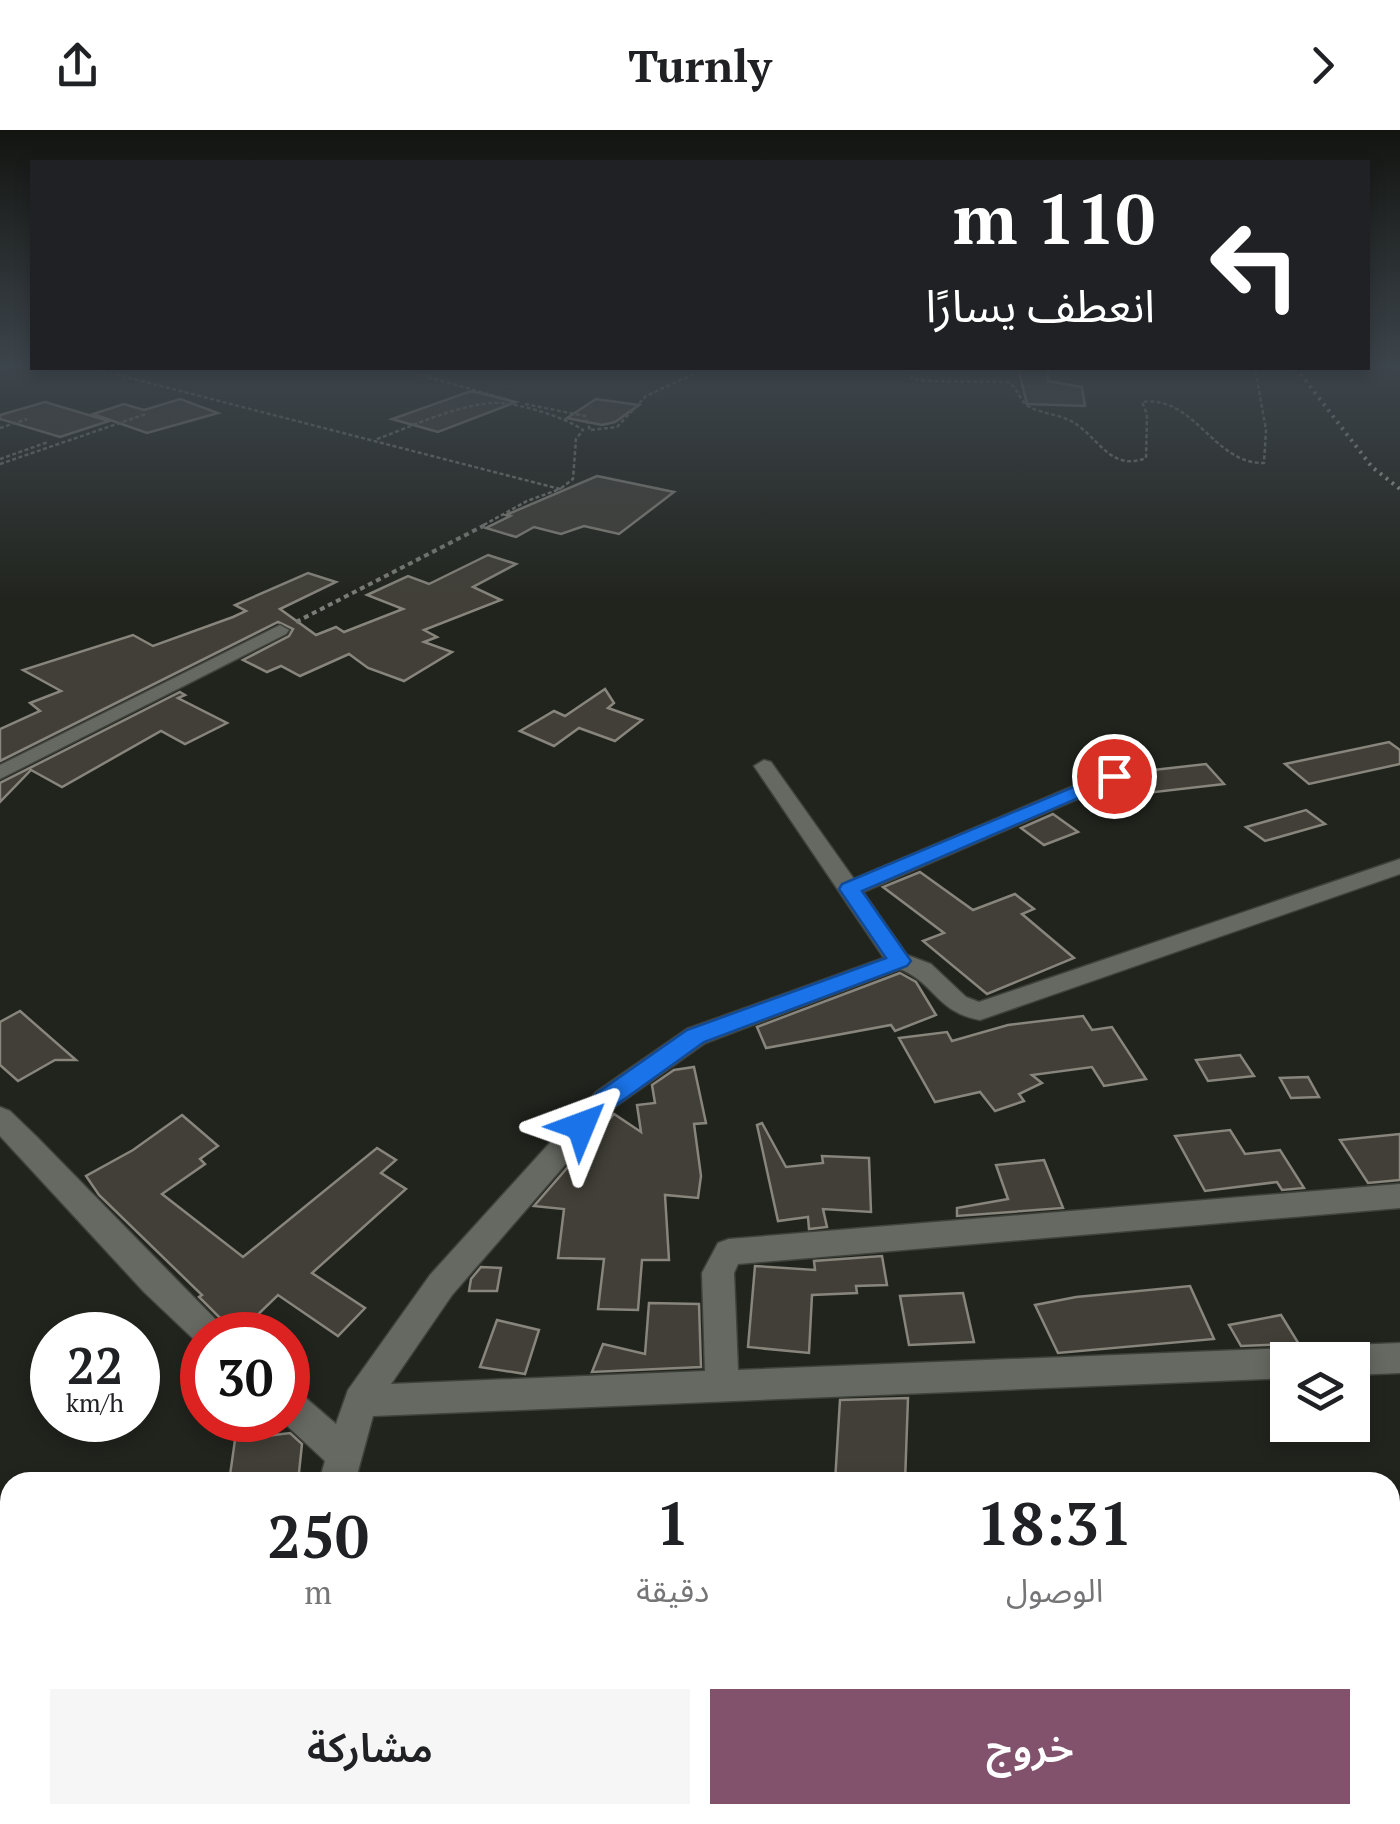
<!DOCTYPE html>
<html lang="ar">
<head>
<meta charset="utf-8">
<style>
	body { margin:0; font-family:"PT Serif","Noto Sans Arabic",serif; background:#f6f6f6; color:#202124; direction:rtl; height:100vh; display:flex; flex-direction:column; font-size:38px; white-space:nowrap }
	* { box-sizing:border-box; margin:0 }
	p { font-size:32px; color:#757577 }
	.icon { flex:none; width:55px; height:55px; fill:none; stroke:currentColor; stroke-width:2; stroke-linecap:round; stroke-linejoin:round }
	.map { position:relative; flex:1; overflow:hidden; direction:ltr }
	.panel { position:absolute; left:0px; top:1342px; width:1400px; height:352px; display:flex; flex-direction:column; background:#fff; border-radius:30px 30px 0 0; box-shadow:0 5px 15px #0003; direction:rtl }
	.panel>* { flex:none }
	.hud { position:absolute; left:30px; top:30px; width:1340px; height:210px; border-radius:0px; box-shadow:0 5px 15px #0003; direction:rtl; background:#202124; color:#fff; overflow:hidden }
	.tools { position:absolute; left:1270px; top:1212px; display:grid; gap:20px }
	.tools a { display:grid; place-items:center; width:100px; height:100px; border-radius:0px; background:#fff; box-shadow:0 5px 15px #0003; font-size:50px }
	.speed { position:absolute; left:30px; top:1182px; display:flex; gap:20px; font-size:50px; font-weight:700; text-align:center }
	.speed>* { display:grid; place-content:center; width:130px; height:130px; border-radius:50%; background:#fff; box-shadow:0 5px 15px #0003; line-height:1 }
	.speed small { font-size:25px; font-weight:400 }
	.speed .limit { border:15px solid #d22; background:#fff; color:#111 }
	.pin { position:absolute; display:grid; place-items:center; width:85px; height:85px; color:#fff; margin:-42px; border:5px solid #fff; border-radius:50%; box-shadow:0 2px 10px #0007 }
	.me { position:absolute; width:110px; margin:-55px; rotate:46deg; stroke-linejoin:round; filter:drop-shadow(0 0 8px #0008) }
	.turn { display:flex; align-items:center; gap:35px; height:210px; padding:0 50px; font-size:45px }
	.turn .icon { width:130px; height:130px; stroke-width:2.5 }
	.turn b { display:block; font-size:70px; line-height:85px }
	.eta { display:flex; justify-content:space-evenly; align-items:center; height:170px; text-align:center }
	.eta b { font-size:60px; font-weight:600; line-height:70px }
	.button { display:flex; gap:20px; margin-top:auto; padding:20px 50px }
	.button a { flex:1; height:115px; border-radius:0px; background:#82526d; color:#fff; font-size:40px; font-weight:600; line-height:115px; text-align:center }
	.button a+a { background:#f6f6f6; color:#202124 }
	header { display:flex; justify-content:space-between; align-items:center; height:130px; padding:0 50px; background:#fff; font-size:45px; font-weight:600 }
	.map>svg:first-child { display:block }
	.building { fill:#413f37; stroke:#87857c; stroke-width:2.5 }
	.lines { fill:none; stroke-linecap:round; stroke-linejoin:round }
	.minor-casing { stroke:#3f413b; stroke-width:3 }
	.path-far1 { stroke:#7a7d77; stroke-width:2.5; stroke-dasharray:4 2.5; stroke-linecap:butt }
	.path { stroke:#7a7d77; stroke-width:4; stroke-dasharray:5 4; stroke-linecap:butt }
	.minor { fill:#666961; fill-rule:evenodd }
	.rail { stroke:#a7a9a4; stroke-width:4; stroke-dasharray:2.5 5; stroke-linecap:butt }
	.route { fill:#1a73e8; stroke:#114b97; stroke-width:2.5 }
</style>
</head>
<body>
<header><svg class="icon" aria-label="forward" viewBox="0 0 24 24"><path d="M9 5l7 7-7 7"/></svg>Turnly<svg class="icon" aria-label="share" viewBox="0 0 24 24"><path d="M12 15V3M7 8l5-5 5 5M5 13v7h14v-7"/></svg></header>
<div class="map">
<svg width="1400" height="1694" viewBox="0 0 1400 1694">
	<rect width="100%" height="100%" fill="#21241d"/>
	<g class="building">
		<path d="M1018 238H1048V251L1082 257 1085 276 1027 274Z"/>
		<path d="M471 261 516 272 438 302 392 289Z"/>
		<path d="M180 269 218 283 147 303 93 284 124 274 144 280Z"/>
		<path d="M596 269 639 275 615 292 602 295 567 288Z"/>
		<path d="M45 272 109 291 60 307 0 289V285Z"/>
		<path d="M597 346 674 362 619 404 584 396 561 404 534 397 516 407 486 398 510 386 506 385Z"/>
		<path d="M488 425 516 434 473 457 501 470 424 500 437 507 424 512 452 522 404 551 368 538 349 524 300 546 281 536 267 542 243 530 289 506 293 499 278 492 0 631V599L40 581 30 573 61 561 23 540 133 505 153 516 233 487 246 481 235 475 308 443 336 452 280 479 316 505 336 497 344 502 403 479 367 465 408 446 429 454Z"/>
		<path d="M605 559 614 573 608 578 642 590 615 611 579 598 554 616 520 601 554 581 565 586Z"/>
		<path d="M180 562 185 565 178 568 227 593 185 614 161 601 62 657 31 640 0 672V653Z"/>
		<path d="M1389 612 1400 620V634L1309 654 1285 634Z"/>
		<path d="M1206 634 1224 654 1129 665 1121 654 1127 643Z"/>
		<path d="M1306 680 1325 694 1265 711 1246 697Z"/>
		<path d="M1053 684 1078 702 1044 715 1021 698Z"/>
		<path d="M920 742 973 780 1015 764 1034 779 1022 784 1074 828 987 864 923 811 944 803 883 757Z"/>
		<path d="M900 843 916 852 936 885 895 901 891 895 766 918 757 897Z"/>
		<path d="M20 881 76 930H55L18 951 0 935V892Z"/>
		<path d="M1083 886 1092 900 1112 897 1146 949 1104 956 1092 937 1032 945 1042 953 1019 964 1024 971 995 981 980 962 935 972 899 908 947 902 952 911 1008 895Z"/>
		<path d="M1240 925 1254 946 1208 951 1196 930Z"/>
		<path d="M694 937 706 993 694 994 701 1046 698 1068 665 1065 669 1130H642L638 1180 598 1179 604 1129 558 1128 564 1079 534 1076 614 984 641 1002 637 975 655 973 652 955 674 940Z"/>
		<path d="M1308 947 1319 967 1291 968 1280 948Z"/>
		<path d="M182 985 218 1016 200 1029 205 1034 162 1064 243 1127 377 1018 396 1030 381 1043 406 1059 312 1143 365 1178 338 1206 278 1165 240 1202 220 1188 199 1167 202 1165 99 1065 86 1046 133 1020Z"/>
		<path d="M762 993 786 1037 823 1033 822 1026 869 1028 871 1082 823 1079 827 1097 809 1099 808 1087 778 1091 757 995Z"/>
		<path d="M1230 1000 1245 1024 1280 1020 1304 1058 1282 1060 1277 1052 1205 1061 1175 1006Z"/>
		<path d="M1400 1004V1050L1368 1053 1340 1010Z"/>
		<path d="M1044 1030 1063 1078 957 1086V1078L1008 1069 996 1035Z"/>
		<path d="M882 1126 887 1155 856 1156 857 1163 812 1165 809 1223 748 1217 755 1136 815 1140 814 1131Z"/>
		<path d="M481 1137 501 1138 497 1161H469L471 1149Z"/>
		<path d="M1190 1156 1214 1209 1058 1223 1035 1175 1076 1167Z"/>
		<path d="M963 1163 974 1212 909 1215 900 1166Z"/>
		<path d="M649 1173 699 1174 701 1237 592 1242 603 1214 645 1224Z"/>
		<path d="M1281 1185 1302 1219 1288 1214 1241 1216 1229 1195Z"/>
		<path d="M497 1190 539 1200 525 1244 480 1237Z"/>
		<path d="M908 1268 905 1352H835L840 1270Z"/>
		<path d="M290 1303 302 1314 298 1352H229L235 1310Z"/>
	</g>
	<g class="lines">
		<defs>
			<g id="minor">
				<path d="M280 495 289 500 286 504 0 649V635Z"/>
				<path d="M764 630 771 632 854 749 1107 642H1121L1124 646 1121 650 863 762 907 825 931 834 966 867 979 872 1400 729V744L980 890C936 882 935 853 900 839L705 913 616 976 452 1165 391 1254 705 1241 702 1143 718 1113 729 1109 1400 1054V1078L738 1134 734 1143 738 1240 1288 1218 1300 1222 1303 1230H1288V1248L373 1286 355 1352H319L325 1331 281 1290H288V1258L300 1263 336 1294 348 1260 430 1145 596 962 687 899 884 828 754 636Z"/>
				<path d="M0 977 10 981 37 1007 221 1195 225 1205H202V1217L144 1162 0 1006Z"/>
				<path d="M1400 1213V1243L1352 1245V1230H1335L1340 1219 1352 1215Z"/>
				<path d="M239 1685H283L281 1694H237Z"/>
			</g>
		</defs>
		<use href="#minor" class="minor-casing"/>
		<g class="path-far1">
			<path d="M397 238 509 270"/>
			<path d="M912 238V248L924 251 1008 252C1018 258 1019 270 1028 276 1041 284 1059 284 1073 292 1099 308 1111 342 1146 328L1147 284 1142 272C1195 265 1213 334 1264 333L1266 300 1255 238"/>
			<path d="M103 241 560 359 527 371 480 397"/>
			<path d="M525 274 585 286 590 300"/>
			<path d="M0 298 27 289"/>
			<path d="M591 300 617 297 646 266 693 244"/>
			<path d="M377 309C413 296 454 276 492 273 514 271 565 287 583 300L576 309 573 349 560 359"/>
			<path d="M0 329 48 312"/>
			<path d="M0 334 146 284"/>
		</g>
		<path class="path" d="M296 492 485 395"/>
		<use href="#minor" class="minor"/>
		<path class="rail" d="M1296 238 1372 337 1400 359"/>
	</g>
	<linearGradient id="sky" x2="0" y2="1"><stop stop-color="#121410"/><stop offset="0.5" stop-color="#3d454c"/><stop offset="1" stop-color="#3d454c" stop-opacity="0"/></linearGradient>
	<rect width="1400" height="474" fill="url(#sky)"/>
	<path class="route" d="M1114 640 1120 642V650L862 761 911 831 907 836 704 912 615 976 590 1003H572L568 996 597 963 687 900 886 828 839 759 842 754Z"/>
</svg>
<div class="tools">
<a><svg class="icon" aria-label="layers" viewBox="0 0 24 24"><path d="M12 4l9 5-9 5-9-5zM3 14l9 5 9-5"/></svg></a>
</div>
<div class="speed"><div>22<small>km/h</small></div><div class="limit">30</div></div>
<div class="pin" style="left:1114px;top:646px;background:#d93025"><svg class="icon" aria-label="arrive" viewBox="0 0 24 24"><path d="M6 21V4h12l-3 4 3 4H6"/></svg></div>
<svg class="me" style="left:581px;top:996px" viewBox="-20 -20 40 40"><path d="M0-17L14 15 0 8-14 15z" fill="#1a73e8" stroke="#fff" stroke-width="4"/></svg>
<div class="hud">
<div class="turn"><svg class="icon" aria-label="left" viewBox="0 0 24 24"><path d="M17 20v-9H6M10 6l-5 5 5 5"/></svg><div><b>110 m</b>انعطف يسارًا</div></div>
</div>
<section class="panel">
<div class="eta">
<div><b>18:31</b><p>الوصول</p></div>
<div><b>1</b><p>دقيقة</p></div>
<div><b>250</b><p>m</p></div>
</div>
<div class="button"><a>خروج</a><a>مشاركة</a></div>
</section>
</div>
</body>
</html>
